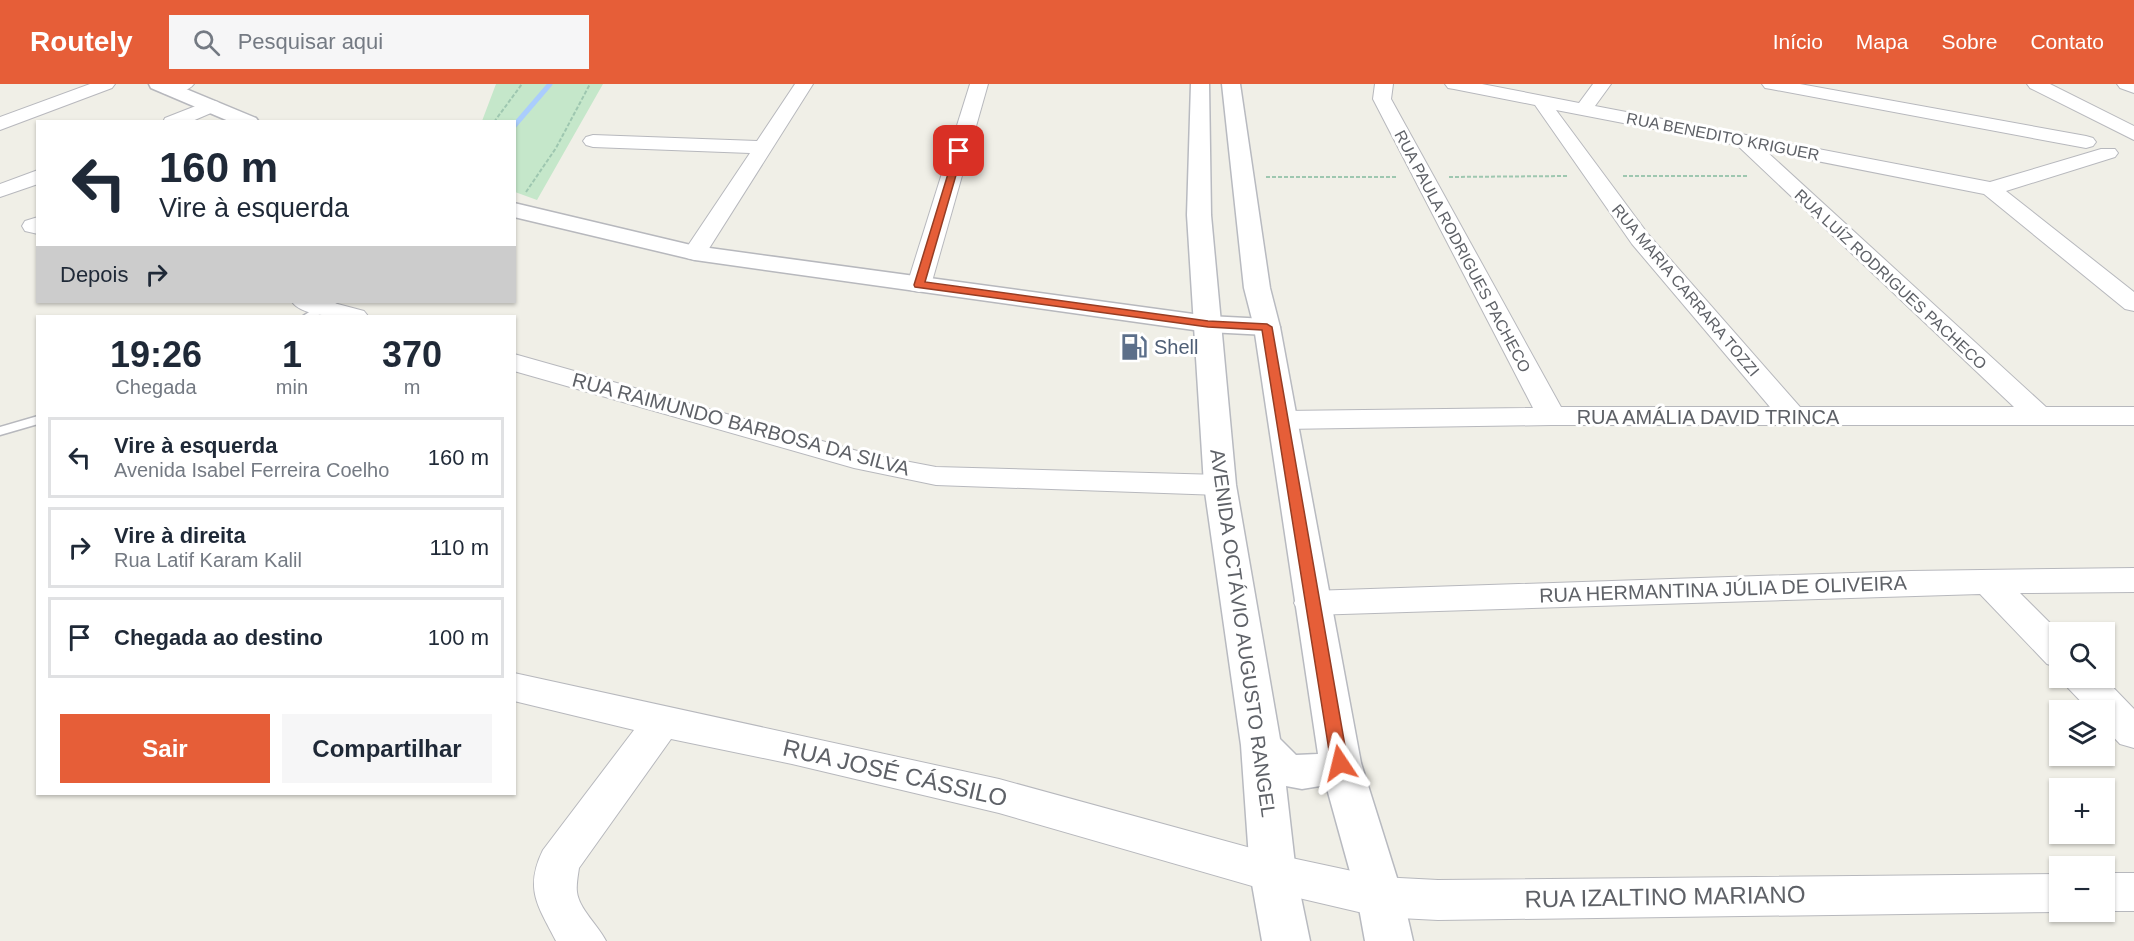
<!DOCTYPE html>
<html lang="pt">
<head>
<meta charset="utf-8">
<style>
	body { margin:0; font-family:Helvetica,sans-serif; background:#f6f6f7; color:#1f2937; height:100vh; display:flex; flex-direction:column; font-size:22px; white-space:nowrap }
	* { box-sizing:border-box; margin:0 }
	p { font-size:20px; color:#747a83 }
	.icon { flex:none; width:33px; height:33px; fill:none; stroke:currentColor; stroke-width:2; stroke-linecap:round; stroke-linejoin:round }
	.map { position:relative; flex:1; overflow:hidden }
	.side { position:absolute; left:36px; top:231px; width:480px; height:480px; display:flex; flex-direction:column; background:#fff; border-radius:0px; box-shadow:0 2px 4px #0004 }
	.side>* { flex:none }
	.guide { position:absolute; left:36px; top:36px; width:480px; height:183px; border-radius:0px; box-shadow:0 2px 4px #0004; background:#fff; color:#1f2937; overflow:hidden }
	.tools { position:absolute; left:2049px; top:538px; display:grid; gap:12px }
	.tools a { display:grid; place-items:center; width:66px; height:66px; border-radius:0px; background:#fff; box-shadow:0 2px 4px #0004; font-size:30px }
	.pin { position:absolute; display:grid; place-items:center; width:51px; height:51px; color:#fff; margin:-26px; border-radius:12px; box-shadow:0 3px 9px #0006 }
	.me { position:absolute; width:66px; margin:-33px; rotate:350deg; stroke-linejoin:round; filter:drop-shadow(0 0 4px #0008) }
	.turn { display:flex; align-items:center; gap:21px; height:126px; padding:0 24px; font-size:27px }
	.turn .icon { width:78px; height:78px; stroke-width:2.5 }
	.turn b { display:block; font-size:42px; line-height:51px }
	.then { display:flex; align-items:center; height:57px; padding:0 24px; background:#0003; gap:12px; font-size:22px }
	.eta { display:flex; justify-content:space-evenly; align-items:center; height:102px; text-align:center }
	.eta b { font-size:36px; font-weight:700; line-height:42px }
	.cta { display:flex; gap:12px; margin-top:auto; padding:12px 24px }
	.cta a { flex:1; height:69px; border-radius:0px; background:#e65e38; color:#fff; font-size:24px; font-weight:700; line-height:69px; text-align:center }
	.cta a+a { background:#f6f6f7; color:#1f2937 }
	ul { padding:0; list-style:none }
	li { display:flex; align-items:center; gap:18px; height:81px; margin:0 12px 9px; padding:0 12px; border:3px solid #e0e1e3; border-radius:0px }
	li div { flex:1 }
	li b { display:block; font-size:22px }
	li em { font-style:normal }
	header { display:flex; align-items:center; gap:36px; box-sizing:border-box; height:84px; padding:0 30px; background:#e65e38; color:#fff }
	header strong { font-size:28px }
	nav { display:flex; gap:33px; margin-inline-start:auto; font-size:21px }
	.search { width:420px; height:54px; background:#f6f6f7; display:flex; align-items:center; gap:15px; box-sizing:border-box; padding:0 21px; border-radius:0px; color:#747a83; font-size:22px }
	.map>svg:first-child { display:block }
	.green { fill:#c5e7ca }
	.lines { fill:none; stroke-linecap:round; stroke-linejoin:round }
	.stream { stroke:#aacdfd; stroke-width:5 }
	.service-casing { stroke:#b7b8bd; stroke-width:3 }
	.minor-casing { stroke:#b7b8bd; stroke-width:2 }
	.tertiary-casing { stroke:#b7b8bd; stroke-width:3 }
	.secondary-casing { stroke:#b8bac0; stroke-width:3 }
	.path { stroke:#9ec7b0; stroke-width:2; stroke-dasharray:4 2; stroke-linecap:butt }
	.service { fill:#fff; fill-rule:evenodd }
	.minor { fill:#fff; fill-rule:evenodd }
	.tertiary { fill:#fff; fill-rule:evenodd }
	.secondary { fill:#fff; fill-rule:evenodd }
	.route { fill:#e65e38; stroke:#963d24; stroke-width:1.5 }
	.labels { text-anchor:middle; stroke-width:6; stroke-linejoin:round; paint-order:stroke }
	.far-street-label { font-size:16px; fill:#5e6167; stroke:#fff }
	.service-label { font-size:20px; fill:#4e5e75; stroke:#fff; text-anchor:start }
	.street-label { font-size:20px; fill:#5e6167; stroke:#fff }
	.near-street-label { font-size:24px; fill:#5e6167; stroke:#fff }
</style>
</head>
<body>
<header>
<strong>Routely</strong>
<div class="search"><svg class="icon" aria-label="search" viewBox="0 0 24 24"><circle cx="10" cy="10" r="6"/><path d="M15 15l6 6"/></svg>Pesquisar aqui</div>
<nav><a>Início</a><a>Mapa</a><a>Sobre</a><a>Contato</a></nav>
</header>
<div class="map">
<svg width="2134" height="857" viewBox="0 0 2134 857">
	<rect width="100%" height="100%" fill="#f0efe7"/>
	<path class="green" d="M496 0H603L537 116 515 108 514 38 482 37Z"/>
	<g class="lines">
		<path class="stream" d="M514 42 550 0"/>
		<defs>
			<g id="service">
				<path d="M325 218H338L317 232H303Z"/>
				<path d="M38 332V340L0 351V343Z"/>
			</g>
			<g id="minor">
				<path d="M90 0H115L112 4 0 46V33Z"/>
				<path d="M167 0H194C188 8 172 11 163 9L160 5Z"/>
				<path d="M795 0H813L703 174 695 176 687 174 683 169 750 69 593 63 586 61 583 57 586 53 593 51 757 57Z"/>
				<path d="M970 0H988L931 201 928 206 919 208 910 206 907 201Z"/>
				<path d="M1375 0H1393L1391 15 1561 323H1770L1632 160 1535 21 1454 5 1448 4 1445 0H1482L1579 19 1593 0H1611L1595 22 1990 98 2101 65H2115L2118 69 2115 73 2006 107 2134 208V227L2125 225 1984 110 1766 67 2046 323H2134V341H1551L1283 345 1273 342 1269 336 1273 330 1283 327 1533 324 1373 15ZM1556 26 1737 61 2014 323H1800L1648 150Z"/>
				<path d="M1762 0H1800L2086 52 2093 54 2096 58 2093 62 2086 64 1771 5 1765 4Z"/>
				<path d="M2027 0H2050L2134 42V56L2030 4Z"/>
				<path d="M2117 0H2134V9L2120 4Z"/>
				<path d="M211 16 218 18 220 22 218 26 190 38H163L165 34Z"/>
				<path d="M38 86V100L0 113V100Z"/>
				<path d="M38 133V150L25 147 22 142 25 137Z"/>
				<path d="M292 218H330L364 227 368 232C350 234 303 234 292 218Z"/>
				<path d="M514 270 868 370 936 383 1220 391 1231 394 1235 401 1231 408 1220 411 936 401 854 384 514 287Z"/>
				<path d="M2134 484V508L2020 509 2060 549V584L2047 580 1980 510 1311 531 1299 528 1294 519 1299 510 1311 507 1911 487Z"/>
				<path d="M514 589 999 695 1273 770 1380 793 1438 796 2060 790 2061 828 1438 836 1380 833 1273 808 999 729 792 680 671 655 579 784C578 791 576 801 577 808 579 825 598 841 606 857H556C538 822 524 805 543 766L634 646 514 617Z"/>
				<path d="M2063 594H2104L2134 625V664L2120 660 2104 643V627H2090L2068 604Z"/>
				<rect x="2104" y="789" width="30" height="38"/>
			</g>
			<g id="tertiary">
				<path d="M149 0H174L256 34 259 38H231L151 4Z"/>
				<path d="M514 119 695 162 1208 232 1267 235 1276 237 1280 243 1276 249 1267 251 1208 248 695 176 514 133Z"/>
			</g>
			<path id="secondary" d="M1191 0H1209L1211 131 1236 401 1280 655 1296 671 1318 670 1254 243 1244 204 1222 0H1240L1270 204 1280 243 1361 679 1403 813 1413 857H1365L1357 813 1326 701 1302 705 1286 702 1296 789 1310 857H1262L1250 789 1241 661 1204 401 1187 131Z"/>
		</defs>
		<use href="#service" class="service-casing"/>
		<use href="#minor" class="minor-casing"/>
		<use href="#tertiary" class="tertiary-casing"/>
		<use href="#secondary" class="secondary-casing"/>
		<g class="path">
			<path d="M494 38 522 0"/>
			<path d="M1623 92H1748"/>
			<path d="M1266 93H1397"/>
			<path d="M1449 93 1568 92"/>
			<path d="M526 108 556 64 590 0"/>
		</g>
		<use href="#service" class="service"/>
		<use href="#minor" class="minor"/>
		<use href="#tertiary" class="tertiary"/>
		<use href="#secondary" class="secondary"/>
	</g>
	<path class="route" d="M959 64 963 67 925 198 1208 237 1267 240 1272 243 1348 679 1346 684 1340 686 1334 684 1331 679 1262 246 1208 243 915 203 914 201 955 67Z"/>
	<defs>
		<symbol id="fuel-bare" viewBox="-9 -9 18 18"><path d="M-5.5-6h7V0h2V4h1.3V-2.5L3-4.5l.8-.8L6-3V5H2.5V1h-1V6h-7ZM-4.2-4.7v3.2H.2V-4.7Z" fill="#5c6f8a" stroke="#fff" stroke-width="2.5" paint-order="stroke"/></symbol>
	</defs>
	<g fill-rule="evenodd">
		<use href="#fuel-bare" x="1115" y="244" width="38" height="38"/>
	</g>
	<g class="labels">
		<g class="far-street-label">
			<text transform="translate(1723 52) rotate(11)" y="6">RUA BENEDITO KRIGUER</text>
			<text transform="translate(1463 167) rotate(62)" y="6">RUA PAULA RODRIGUES PACHECO</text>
			<text transform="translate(1891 195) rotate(43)" y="6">RUA LUÍZ RODRIGUES PACHECO</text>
			<text transform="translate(1686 206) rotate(50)" y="6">RUA MARIA CARRARA TOZZI</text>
		</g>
		<g class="service-label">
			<text x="1154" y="270">Shell</text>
		</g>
		<g class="street-label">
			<text x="1708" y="340">RUA AMÁLIA DAVID TRINCA</text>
			<text transform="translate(741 340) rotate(15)" y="7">RUA RAIMUNDO BARBOSA DA SILVA</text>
			<text transform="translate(1723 505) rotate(-2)" y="7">RUA HERMANTINA JÚLIA DE OLIVEIRA</text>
			<text transform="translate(1243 549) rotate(82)" y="7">AVENIDA OCTÁVIO AUGUSTO RANGEL</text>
		</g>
		<g class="near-street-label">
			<text transform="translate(895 689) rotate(13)" y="8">RUA JOSÉ CÁSSILO</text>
			<text transform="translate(1665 813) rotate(-1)" y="8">RUA IZALTINO MARIANO</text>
		</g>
	</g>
</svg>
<div class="tools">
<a><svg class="icon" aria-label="search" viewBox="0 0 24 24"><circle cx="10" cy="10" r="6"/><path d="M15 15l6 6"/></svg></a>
<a><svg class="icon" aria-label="layers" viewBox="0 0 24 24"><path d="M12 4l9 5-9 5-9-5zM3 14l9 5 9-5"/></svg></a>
<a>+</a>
<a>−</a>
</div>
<div class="pin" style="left:959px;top:67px;background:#d93025"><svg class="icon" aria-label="arrive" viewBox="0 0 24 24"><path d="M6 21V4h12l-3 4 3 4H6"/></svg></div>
<svg class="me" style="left:1340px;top:679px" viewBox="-20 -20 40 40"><path d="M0-17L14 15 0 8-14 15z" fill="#e65e38" stroke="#fff" stroke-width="4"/></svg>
<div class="guide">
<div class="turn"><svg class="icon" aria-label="left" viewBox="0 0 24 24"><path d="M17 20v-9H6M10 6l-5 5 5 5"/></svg><div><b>160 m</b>Vire à esquerda</div></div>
<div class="then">Depois<svg class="icon" aria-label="right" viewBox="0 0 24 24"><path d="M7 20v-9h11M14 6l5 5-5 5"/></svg></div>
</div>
<section class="side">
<div class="eta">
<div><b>19:26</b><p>Chegada</p></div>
<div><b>1</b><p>min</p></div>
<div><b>370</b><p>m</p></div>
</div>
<ul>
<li><svg class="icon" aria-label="left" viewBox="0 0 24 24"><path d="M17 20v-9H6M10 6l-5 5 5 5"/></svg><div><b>Vire à esquerda</b><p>Avenida Isabel Ferreira Coelho</p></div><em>160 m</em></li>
<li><svg class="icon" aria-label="right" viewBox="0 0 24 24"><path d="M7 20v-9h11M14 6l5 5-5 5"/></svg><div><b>Vire à direita</b><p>Rua Latif Karam Kalil</p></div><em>110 m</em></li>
<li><svg class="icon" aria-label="arrive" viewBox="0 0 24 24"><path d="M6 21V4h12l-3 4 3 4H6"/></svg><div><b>Chegada ao destino</b></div><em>100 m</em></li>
</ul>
<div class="cta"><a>Sair</a><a>Compartilhar</a></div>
</section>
</div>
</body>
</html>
